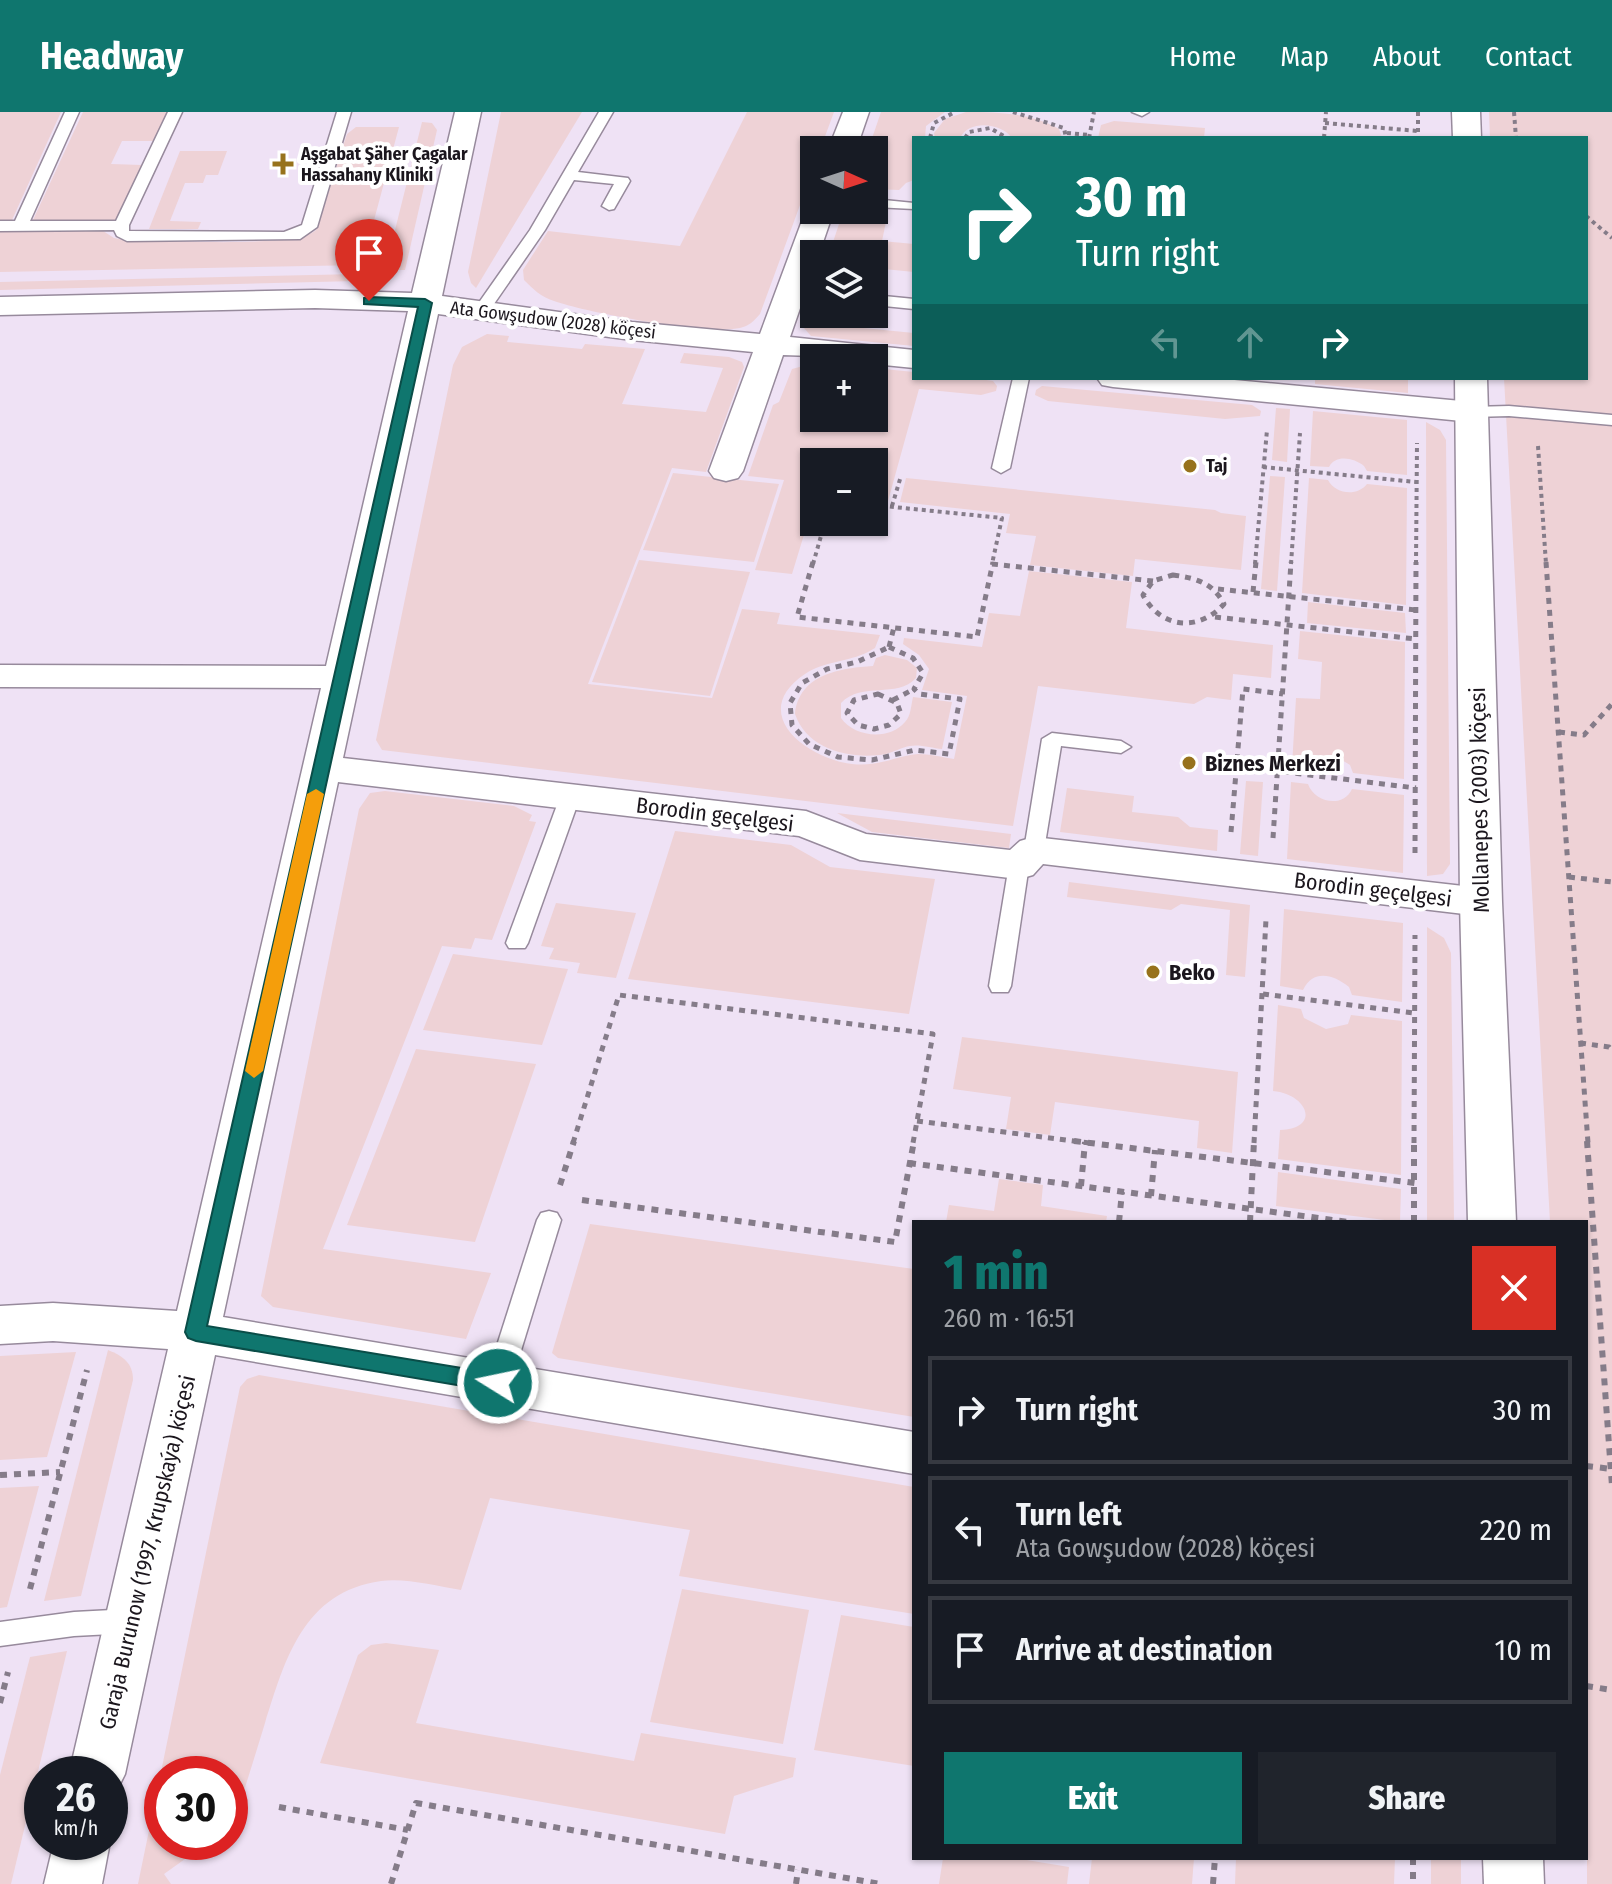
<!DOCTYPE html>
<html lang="en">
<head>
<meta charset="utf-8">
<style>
	body { margin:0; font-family:"Fira Sans Condensed",sans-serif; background:#20242c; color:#f1f3f6; height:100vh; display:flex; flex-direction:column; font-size:30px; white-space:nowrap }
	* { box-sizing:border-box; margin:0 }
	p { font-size:26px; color:#9ea1a6 }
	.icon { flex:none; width:44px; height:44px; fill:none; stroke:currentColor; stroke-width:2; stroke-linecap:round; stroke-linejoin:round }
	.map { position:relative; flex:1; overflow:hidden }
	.sheet { position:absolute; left:912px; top:1108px; width:676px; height:640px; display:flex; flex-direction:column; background:#171b24; border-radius:0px; box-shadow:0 2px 6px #0004 }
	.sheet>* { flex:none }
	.banner { position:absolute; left:912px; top:24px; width:676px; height:244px; border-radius:0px; box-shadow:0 2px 6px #0004; background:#0f766e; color:#fff; overflow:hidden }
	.needle { width:52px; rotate:93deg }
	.tools { position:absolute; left:800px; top:24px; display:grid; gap:16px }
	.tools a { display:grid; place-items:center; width:88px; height:88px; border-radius:0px; background:#171b24; box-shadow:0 2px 6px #0004; font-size:40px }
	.speed { position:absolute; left:24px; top:1644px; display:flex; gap:16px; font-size:40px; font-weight:700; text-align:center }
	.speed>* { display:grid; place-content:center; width:104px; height:104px; border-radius:50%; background:#171b24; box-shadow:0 2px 6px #0004; line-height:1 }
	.speed small { font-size:20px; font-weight:400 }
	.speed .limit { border:12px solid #d22; background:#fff; color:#111 }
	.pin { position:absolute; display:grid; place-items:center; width:68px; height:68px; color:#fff; margin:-82px -34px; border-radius:50% 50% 50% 0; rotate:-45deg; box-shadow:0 0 8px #0007 }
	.pin .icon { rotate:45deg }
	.me { position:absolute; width:88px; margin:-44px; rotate:280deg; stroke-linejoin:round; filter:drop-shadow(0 0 6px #0008) }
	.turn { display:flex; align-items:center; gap:28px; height:168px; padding:0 32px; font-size:36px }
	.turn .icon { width:104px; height:104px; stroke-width:2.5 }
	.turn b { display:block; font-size:56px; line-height:68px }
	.lanes { display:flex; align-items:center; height:76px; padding:0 32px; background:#0003; justify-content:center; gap:40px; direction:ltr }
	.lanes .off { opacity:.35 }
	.round { display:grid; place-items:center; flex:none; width:84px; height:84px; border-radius:0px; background:#20242c }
	.summary { display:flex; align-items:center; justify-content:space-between; height:136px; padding:0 32px }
	h1 { font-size:48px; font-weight:800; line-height:60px; color:#0f766e }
	.primary-button { display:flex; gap:16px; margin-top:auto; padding:16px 32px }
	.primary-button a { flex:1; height:92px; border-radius:0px; background:#0f766e; color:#fff; font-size:32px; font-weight:800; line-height:92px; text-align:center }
	.primary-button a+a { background:#20242c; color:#f1f3f6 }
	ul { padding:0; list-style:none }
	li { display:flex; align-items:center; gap:24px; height:108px; margin:0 16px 12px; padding:0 16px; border:4px solid #363941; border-radius:0px }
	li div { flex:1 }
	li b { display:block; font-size:30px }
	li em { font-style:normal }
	header { display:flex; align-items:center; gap:48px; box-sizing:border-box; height:112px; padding:0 40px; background:#0f766e; color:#fff }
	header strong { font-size:38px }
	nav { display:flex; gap:44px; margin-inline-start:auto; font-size:28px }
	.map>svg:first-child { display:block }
	.green { fill:#eed2d6 }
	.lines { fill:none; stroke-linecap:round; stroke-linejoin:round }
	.lane-casing { stroke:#978a9c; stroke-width:3 }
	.street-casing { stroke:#978a9c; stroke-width:3 }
	.secondary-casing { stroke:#978a9c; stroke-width:3 }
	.path-far2 { stroke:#857c89; stroke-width:4; stroke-dasharray:4 4; stroke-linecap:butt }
	.path-far1 { stroke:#857c89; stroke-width:5; stroke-dasharray:6 6; stroke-linecap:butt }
	.path { stroke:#857c89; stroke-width:6; stroke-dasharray:7 7; stroke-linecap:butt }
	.lane { fill:#fff; fill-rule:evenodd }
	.street { fill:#fff; fill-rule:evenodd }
	.secondary { fill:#fff; fill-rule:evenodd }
	.route { fill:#0f766e; stroke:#0a4d48; stroke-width:2 }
	.slow { fill:#f59e0b }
	.poi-dot { fill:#97721c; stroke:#fff; stroke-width:3 }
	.labels { text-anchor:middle; stroke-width:8; stroke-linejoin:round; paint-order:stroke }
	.far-poi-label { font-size:18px; font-weight:bold; fill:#1b161d; stroke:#fff; text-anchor:start }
	.far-street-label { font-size:18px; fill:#1b161d; stroke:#fff }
	.poi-label { font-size:22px; font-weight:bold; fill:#1b161d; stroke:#fff; text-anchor:start }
	.street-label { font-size:22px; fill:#1b161d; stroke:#fff }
</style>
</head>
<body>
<header>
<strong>Headway</strong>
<nav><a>Home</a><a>Map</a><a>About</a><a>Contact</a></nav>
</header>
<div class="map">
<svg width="1612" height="1772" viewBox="0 0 1612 1772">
	<rect width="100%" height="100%" fill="#efe2f5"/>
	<g class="green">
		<path d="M0 0H61L12 108H0Z"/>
		<path d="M83 0H167L154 29H122L111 52 142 53 117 109 33 108Z"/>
		<path d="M501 0H582L476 176 471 171 468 160Z"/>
		<path d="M747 0H834L820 38H814V55L760 202C754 209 749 214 740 216 707 223 588 201 554 189 541 185 533 177 524 168L523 158 548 119 680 134Z"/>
		<path d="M881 0H945L926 14 925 26H914V68L906 71 899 78 874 77V38H868Z"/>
		<path d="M966 0C998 0 1031 1 1059 17L1062 26H1012C1002 11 969 7 960 26H935L934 21 945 7Z"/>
		<path d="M1489 0H1612V1772H1587L1586 1110H1550L1504 266H1586V26H1490Z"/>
		<path d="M1114 9 1205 16 1204 26H1098L1101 13Z"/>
		<path d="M422 10 432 11 437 18 405 158H385Z"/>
		<path d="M356 15H399L362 153 0 160V118L100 117 114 126 126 128C159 128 297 137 316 118L347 22Z"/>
		<path d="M180 39H227L218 63H206L203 71H185L170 109 201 110 198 117H149Z"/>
		<path d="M851 101 887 105 882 129 914 132V160L874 156V142H829L842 103Z"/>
		<path d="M358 162 356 169 0 178V170Z"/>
		<path d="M814 186V202H826L823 212 914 221V234L811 224 804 216Z"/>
		<path d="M487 222 509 224 507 230 582 237 585 232 645 237 622 292 706 300 723 256 680 251 684 241 729 245 742 250 744 255 706 360 672 356 588 572 712 586 742 497 780 501 777 512 880 523 875 536 868 540C848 550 824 549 805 562 747 601 806 646 852 652 880 655 895 644 918 642 929 642 942 645 954 647L967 584 922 578 929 557 919 543 903 532 904 526 982 535 989 501 1020 504 1029 459 1132 470 1126 516 1273 533 1271 566 1233 562 1231 588 1207 585 1194 592 1038 574 1013 714 382 638 376 628 453 253 462 235Z"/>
		<path d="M814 251V306H874V256L914 260V266H973L993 269 997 274 996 279 981 283 919 277 888 389 874 387V350H814V390L792 462 755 458 784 368 748 364 773 293 779 290 792 257Z"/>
		<path d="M1315 266H1408V281L1315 272Z"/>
		<path d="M1042 274 1252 293 1261 299 1260 304 1225 307 1048 289 1035 283 1036 278Z"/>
		<path d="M1276 296 1290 297 1287 350 1272 348Z"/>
		<path d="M1313 299 1407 308V363L1367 359 1364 354C1354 346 1336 342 1329 355L1310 354Z"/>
		<path d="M1426 310 1440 318 1446 328 1450 752 1443 762 1427 764Z"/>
		<path d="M673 361 779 372 754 450 643 438Z"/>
		<path d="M1270 364 1285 365 1277 479 1261 477Z"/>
		<path d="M906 366 1215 398 1221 401 1246 404 1241 458 1135 447 1133 464 1030 453 1036 424 1006 421 1010 402 900 390Z"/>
		<path d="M1309 366 1328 368C1335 382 1357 385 1367 372L1407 376 1406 493 1302 481Z"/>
		<path d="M639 448 750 460 710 584 592 570Z"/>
		<path d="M1308 490 1405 501 1406 521 1307 511Z"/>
		<path d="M1300 519 1405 530 1404 667 1353 661 1350 653C1337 644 1317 639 1309 656L1292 654 1296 586 1320 587 1322 550 1298 547Z"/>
		<path d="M885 543 907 548 917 556 916 566C897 587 862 569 841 591V606C854 625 889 629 905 610 911 604 911 593 913 585L952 590 942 637C932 636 919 632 910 634 902 635 894 640 886 642 852 648 807 638 795 602 799 562 841 556 873 554L876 546Z"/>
		<path d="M1246 669 1263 670 1258 744 1240 742Z"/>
		<path d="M1291 670 1308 672C1314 690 1343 697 1352 677L1404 683 1403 761 1287 747Z"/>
		<path d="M1067 676 1134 684 1132 700 1178 705 1190 715 1218 718 1217 739 1060 720Z"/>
		<path d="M385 679 514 694 532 703 529 709 536 710 492 828 475 826 471 837 442 834 323 1137 491 1161 466 1227 273 1195 261 1184 359 697 370 681Z"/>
		<path d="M837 701 1011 722 1009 736 872 720Z"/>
		<path d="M675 719 791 733 830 755 935 767 909 902 628 867Z"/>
		<path d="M1069 770 1250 793 1245 865 1226 863 1230 798 1181 792 1171 798 1067 785Z"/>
		<path d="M556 791 636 801 616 866 577 861 580 851 549 847 554 836 541 834Z"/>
		<path d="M1284 797 1403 811 1402 890 1352 883 1349 875C1333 862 1313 857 1303 878L1280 874Z"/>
		<path d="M1427 815 1444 826 1451 841 1454 1110H1427Z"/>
		<path d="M453 842 568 857 542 933 423 918Z"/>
		<path d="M1278 893 1301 897 1304 906 1326 917 1348 912 1351 903 1402 909 1401 1063 1278 1047 1280 1018C1322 1016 1307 982 1273 979Z"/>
		<path d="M962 925 1238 960 1232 1041 1197 1036 1199 1009 1055 990 1050 1023 1006 1017 1011 985 953 977Z"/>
		<path d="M416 937 536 952 475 1130 347 1113Z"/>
		<path d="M1278 1060 1401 1077 1400 1110 1276 1094Z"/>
		<path d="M999 1067 1043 1073 1041 1094 1107 1104 1106 1110H946L949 1093 994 1099Z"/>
		<path d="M590 1112 914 1157V1305L558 1246 552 1241Z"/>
		<path d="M108 1238C123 1244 133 1251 133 1268L81 1484 44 1489Z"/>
		<path d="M76 1240 47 1345 0 1348V1244Z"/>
		<path d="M259 1263 914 1375V1502L679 1464 690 1418 490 1386 461 1478C435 1474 407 1466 381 1469 303 1480 285 1548 265 1611 254 1647 243 1682 232 1717L230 1662H162V1730H173L185 1747 164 1762 171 1772H138L240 1275 247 1267Z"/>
		<path d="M39 1374 7 1495 0 1496V1376Z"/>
		<path d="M682 1477 809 1498 783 1632 650 1610Z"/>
		<path d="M841 1503 914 1515V1654L814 1638Z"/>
		<path d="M386 1531 439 1538 416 1611 634 1649 641 1621 796 1646 793 1665 734 1684 725 1722 320 1651 358 1543 371 1533Z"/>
		<path d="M67 1539 11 1772H0V1663L30 1545Z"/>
		<path d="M943 1746H1015L1069 1755 1067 1772H939Z"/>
		<path d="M1092 1746H1194L1192 1772H1089Z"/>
		<path d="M1236 1746H1395L1394 1772H1235Z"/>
		<rect x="1431" y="1746" width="30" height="26"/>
	</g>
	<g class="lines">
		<defs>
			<g id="lane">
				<path d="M65 0H79L30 109H116L168 0H182L129 113V119L284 120 302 113 337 0H351L317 115 300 127 127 129 117 124 114 118 0 119V109H15Z"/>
				<path d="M599 0H613L578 60 628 66 630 69 614 97 609 98 602 94 614 72 574 68 545 118 487 202H475L473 199 530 118Z"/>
				<path d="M1132 0H1149L1142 4Z"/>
				<path d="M874 87 914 91V97L874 95Z"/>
				<path d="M874 183 914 187V197L874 193Z"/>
				<path d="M1013 266H1029L1010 356 1001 361 992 356Z"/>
				<path d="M1509 294 1612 303V313L1509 304 1472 305 1464 300 1472 295Z"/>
				<path d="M1052 621 1121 629 1131 635 1121 641 1061 634 1044 738 1041 743H1027L1024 738 1042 627Z"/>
				<path d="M570 678 580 685 528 831 525 836H509L506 831 560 685Z"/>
				<path d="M1019 746 1026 748 1029 753 1011 874 1008 880H992L989 874 1009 753 1012 748Z"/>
				<path d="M549 1099 557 1101 561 1108 511 1271 507 1278 498 1282 489 1278 485 1271 537 1108 541 1101Z"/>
				<path d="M131 1497 141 1500 145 1509 141 1518 131 1521 74 1524 0 1534V1510L74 1500Z"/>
			</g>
			<g id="street">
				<path d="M455 0H481L442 184 632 210 760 222 806 98 814 91V98H834L819 142H814V156L790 225 914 238V256L874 252V246L783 243 743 359 738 366 726 369 714 366 709 359 753 240 632 228 438 202 343 646 806 699 866 722 1010 738 1020 729 1034 725 1481 776 1495 780 1501 790 1495 800 1481 804 1043 752 1033 763 1019 767 860 748 799 724 338 670 223 1205 914 1320V1362L215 1243 125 1662 116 1680 110 1683V1662H69L168 1237 53 1229 0 1232V1194L53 1191 177 1199 321 576 0 575V553L326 554 408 199 315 196 0 203V185L315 178 412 181Z"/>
				<path d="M843 0H869L856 38H828Z"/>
				<path d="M1097 266H1213L1472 290 1483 293 1488 300 1483 307 1472 310 1113 275 1102 273Z"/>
				<path d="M54 1730H110L102 1772H44Z"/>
			</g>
			<g id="secondary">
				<path d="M1452 0H1480L1481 26H1453Z"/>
				<path d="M1455 266H1487L1502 790 1516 1110H1468L1460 790Z"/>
				<path d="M1483 1746H1543L1544 1772H1484Z"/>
			</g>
		</defs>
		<use href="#lane" class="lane-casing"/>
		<use href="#street" class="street-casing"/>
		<use href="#secondary" class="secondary-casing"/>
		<g class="path-far2">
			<path d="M1013 0 1064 16 1066 26"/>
			<path d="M1418 0V26"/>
			<path d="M1514 0 1516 26"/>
			<path d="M1325 11 1418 19"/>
			<path d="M1067 21 1089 23"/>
			<path d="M930 26 934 11 955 0"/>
			<path d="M965 26 969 20 990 16 1007 26"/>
			<path d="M1089 26 1094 0"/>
			<path d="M1324 26 1326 0"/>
			<path d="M1586 104 1612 126"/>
			<path d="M1538 334 1546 452"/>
			<path d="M1263 355 1416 370"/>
			<path d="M874 393 1002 406 992 452"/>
			<path d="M892 394 901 364"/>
			<path d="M813 452 825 410"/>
			<path d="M1255 452 1267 318"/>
			<path d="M1291 452 1300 321"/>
			<path d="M1416 452 1417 331"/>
		</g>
		<g class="path-far1">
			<path d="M813 450 797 505 977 525 993 450"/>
			<path d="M1546 450 1588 1031"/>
			<path d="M992 452 1153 469"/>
			<path d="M1173 463C1196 466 1213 471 1224 492 1199 520 1161 517 1143 483L1153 469Z"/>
			<path d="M1218 477 1416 498"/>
			<path d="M1253 480 1256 450"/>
			<path d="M1215 505 1416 527"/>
			<path d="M889 535 894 515"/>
			<path d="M889 535 913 546 923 561 914 577 919 582 960 587 949 642 915 638 872 648 838 645 809 632 792 613 790 591 802 571 827 557 857 550Z"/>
			<path d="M878 582 897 591 901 602 889 613 874 617 858 613 847 601 854 588Z"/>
			<path d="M893 588 914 577"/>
			<path d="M1559 620 1584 623 1612 592"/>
			<path d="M1236 654 1416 676"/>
			<path d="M1231 720 1243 577 1283 582"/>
			<path d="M1273 726 1291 450"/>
			<path d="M1415 741 1416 450"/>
			<path d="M1569 765 1612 770"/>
			<path d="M1263 882 1414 901"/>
			<path d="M1580 931 1609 935 1612 939"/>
			<path d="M917 1009 1090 1031"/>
			<path d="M573 1031 619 883 933 922 913 1031"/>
			<path d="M1254 1031 1266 807"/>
			<path d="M1414 1031 1415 823"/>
		</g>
		<g class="path">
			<path d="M1074 1029 1415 1071"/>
			<path d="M1587 1029 1612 1374"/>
			<path d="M909 1051 1348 1110"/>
			<path d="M560 1073 574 1029"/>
			<path d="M1081 1074 1085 1030"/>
			<path d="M1151 1084 1155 1038"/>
			<path d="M582 1088 895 1130 914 1029"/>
			<path d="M1119 1110 1122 1080"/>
			<path d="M1250 1110 1254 1029"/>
			<path d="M1414 1110V1029"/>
			<path d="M1586 1354 1612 1357"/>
			<path d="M0 1363 60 1360"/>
			<path d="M30 1477 87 1258"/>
			<path d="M1586 1574 1612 1578"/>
			<path d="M0 1591 8 1560"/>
			<path d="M279 1695 408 1718"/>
			<path d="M1413 1746V1772"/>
			<path d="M391 1772 416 1691 881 1772"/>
			<path d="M796 1772 798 1758"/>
			<path d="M1213 1772 1215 1746"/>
		</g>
		<use href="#lane" class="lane"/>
		<use href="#street" class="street"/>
		<use href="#secondary" class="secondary"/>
	</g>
	<path class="route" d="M369 185 425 187 432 191 207 1214 498 1262 506 1265 509 1271 506 1277 498 1280 196 1229 188 1226 185 1220 418 195 364 192V186Z"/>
	<path class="slow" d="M316 677 324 682 263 959 254 966 245 959 307 682Z"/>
	<g class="poi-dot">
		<path d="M279 40h8v8h8v8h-8v8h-8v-8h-8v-8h8z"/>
		<circle cx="1190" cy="354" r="8"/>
		<circle cx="1189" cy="651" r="8"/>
		<circle cx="1153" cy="860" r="8"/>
	</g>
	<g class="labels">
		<g class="far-poi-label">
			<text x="301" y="48">Aşgabat Şäher Çagalar<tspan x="301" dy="21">Hassahany Kliniki</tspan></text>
			<text x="1206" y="360">Taj</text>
		</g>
		<g class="far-street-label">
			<text transform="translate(553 208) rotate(7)" y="6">Ata Gowşudow (2028) köçesi</text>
		</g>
		<g class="poi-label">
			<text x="1205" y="659">Biznes Merkezi</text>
			<text x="1169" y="868">Beko</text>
		</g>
		<g class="street-label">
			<text transform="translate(1479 688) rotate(-91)" y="8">Mollanepes (2003) köçesi</text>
			<text transform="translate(715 702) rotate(7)" y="8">Borodin geçelgesi</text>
			<text transform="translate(1373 777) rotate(7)" y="8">Borodin geçelgesi</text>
			<text transform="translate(147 1440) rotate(-77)" y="8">Garaja Burunow (1997, Krupskaýa) köçesi</text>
		</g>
	</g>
</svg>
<div class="tools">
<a><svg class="needle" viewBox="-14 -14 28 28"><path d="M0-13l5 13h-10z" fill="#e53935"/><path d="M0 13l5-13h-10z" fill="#9ea1a6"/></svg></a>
<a><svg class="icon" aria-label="layers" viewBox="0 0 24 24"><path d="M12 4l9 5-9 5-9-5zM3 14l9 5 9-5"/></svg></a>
<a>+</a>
<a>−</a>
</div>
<div class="speed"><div>26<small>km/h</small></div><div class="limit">30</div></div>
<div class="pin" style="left:369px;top:189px;background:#d93025"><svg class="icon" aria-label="arrive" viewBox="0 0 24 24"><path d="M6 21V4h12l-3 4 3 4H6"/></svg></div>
<svg class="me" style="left:498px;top:1271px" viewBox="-20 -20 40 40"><circle r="17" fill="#0f766e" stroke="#fff" stroke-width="3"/><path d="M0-11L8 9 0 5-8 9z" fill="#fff"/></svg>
<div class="banner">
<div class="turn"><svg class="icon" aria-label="right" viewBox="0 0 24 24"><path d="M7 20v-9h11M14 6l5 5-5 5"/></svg><div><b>30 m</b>Turn right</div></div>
<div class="lanes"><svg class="icon off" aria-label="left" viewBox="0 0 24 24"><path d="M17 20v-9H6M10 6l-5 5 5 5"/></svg><svg class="icon off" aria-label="ahead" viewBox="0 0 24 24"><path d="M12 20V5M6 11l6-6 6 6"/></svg><svg class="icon" aria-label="right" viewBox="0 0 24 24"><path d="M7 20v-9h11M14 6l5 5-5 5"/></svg></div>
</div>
<section class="sheet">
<div class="summary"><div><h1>1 min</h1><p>260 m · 16:51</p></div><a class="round" style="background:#d93025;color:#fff"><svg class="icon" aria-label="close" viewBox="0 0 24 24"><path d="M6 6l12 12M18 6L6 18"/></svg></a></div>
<ul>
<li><svg class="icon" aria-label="right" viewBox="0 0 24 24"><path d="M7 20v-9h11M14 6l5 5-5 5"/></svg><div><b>Turn right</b></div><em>30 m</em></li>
<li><svg class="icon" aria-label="left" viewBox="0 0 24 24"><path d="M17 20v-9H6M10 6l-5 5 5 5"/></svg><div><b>Turn left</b><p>Ata Gowşudow (2028) köçesi</p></div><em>220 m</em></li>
<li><svg class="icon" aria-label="arrive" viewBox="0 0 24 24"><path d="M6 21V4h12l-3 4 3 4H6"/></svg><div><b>Arrive at destination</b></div><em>10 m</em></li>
</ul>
<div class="primary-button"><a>Exit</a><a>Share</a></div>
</section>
</div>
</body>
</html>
